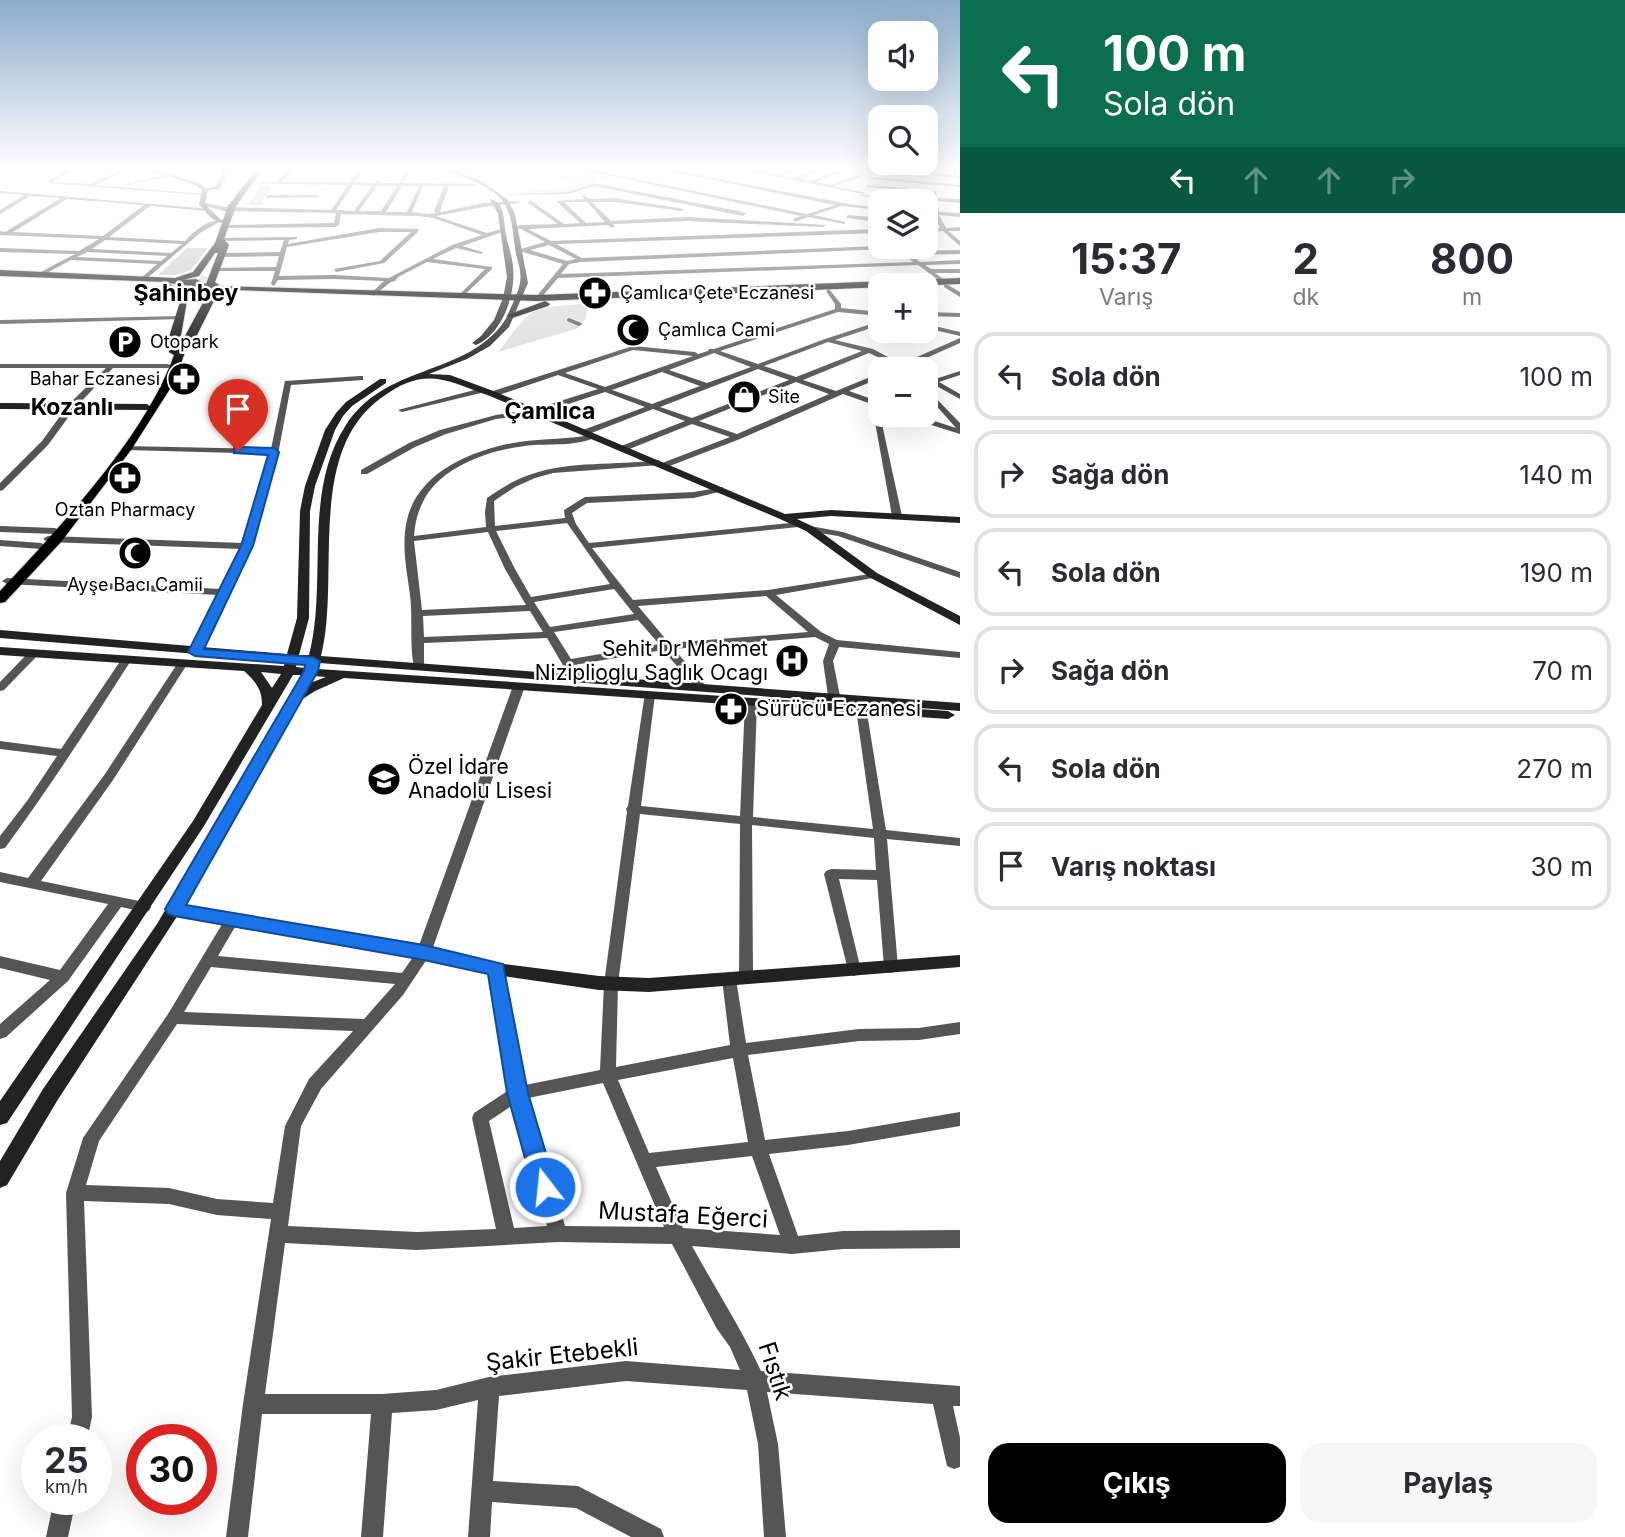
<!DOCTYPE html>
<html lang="tr">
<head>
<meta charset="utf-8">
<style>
	body { margin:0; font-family:Inter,sans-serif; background:#f7f7f7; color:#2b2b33; height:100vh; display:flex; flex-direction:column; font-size:26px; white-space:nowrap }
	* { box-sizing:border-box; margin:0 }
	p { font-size:23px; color:#7c7c81 }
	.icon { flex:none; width:38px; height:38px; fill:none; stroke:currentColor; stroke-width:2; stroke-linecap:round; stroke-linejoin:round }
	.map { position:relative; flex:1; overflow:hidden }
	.drawer { display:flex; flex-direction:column; background:#fff; width:665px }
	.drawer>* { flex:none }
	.top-card { background:#0b6e4f; color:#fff; overflow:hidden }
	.controls { position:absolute; left:868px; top:21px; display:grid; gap:14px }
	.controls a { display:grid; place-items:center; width:70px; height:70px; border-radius:14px; background:#fff; box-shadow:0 7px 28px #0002; font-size:35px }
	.speed { position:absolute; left:21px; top:1424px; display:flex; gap:14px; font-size:35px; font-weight:700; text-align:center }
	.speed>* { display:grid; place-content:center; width:91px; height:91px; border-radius:50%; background:#fff; box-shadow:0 7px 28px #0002; line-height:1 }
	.speed small { font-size:18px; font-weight:400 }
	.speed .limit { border:10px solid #d22; background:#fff; color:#111 }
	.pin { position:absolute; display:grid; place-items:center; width:60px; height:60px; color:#fff; margin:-72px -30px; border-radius:50% 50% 50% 0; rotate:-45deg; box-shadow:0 0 7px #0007 }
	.pin .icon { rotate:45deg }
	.me { position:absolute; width:77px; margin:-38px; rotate:344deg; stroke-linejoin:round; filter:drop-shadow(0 0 5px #0008) }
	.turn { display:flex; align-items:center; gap:24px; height:147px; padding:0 28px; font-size:32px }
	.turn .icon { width:91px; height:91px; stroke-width:2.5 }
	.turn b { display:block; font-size:49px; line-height:60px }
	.lanes { display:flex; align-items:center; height:66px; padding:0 28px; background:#0003; justify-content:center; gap:35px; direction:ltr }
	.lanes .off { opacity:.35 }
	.eta { display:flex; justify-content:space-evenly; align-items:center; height:119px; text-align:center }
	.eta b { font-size:42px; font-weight:700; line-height:49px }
	.cta { display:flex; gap:14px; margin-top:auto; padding:14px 28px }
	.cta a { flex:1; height:80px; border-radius:21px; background:#000; color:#fff; font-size:28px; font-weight:700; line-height:80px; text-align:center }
	.cta a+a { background:#f7f7f7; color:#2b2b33 }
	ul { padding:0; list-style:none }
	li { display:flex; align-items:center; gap:21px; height:88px; margin:0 14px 10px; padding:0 14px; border:4px solid #e1e1e2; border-radius:21px }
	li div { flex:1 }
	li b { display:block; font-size:26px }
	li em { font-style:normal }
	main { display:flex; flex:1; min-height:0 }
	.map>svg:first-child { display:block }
	.green { fill:#dcdcdc }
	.building { fill:#c4c4c4 }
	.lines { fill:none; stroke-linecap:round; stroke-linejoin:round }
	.primary-tunnel { stroke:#d9d9d9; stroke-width:10; stroke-dasharray:10 5; stroke-linecap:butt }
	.primary-casing { stroke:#dbdbdb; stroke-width:2 }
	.street { fill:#555; fill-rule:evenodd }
	.secondary { fill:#222; fill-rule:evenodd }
	.primary { fill:#000; fill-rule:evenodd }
	.route { fill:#1a73e8; stroke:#114b97; stroke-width:2 }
	.labels { text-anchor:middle; stroke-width:5; stroke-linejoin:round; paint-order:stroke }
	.far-poi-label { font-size:18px; fill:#000; stroke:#fff; text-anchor:start }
	.poi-label { font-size:21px; fill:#000; stroke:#fff; text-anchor:start }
	.far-district-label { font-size:23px; font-weight:bold; fill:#000; stroke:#fff }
	.near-street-label { font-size:24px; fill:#000; stroke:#fff }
</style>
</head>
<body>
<main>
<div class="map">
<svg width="960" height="1537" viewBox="0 0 960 1537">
	<rect width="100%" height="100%" fill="#fff"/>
	<g class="green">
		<path d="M509 166H590L581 169 613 177 567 193 503 194 564 188 572 183 536 168 523 170Z"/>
		<path d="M582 304 588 305 586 318 579 328 498 352C533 308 525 308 582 304Z"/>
	</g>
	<g class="building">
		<path d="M260 186H272L264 197 262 205H249Z"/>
		<path d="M187 248H208L191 270 175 275H158Z"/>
		<path d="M127 548H149L142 560 120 559Z"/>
	</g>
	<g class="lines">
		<path class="primary-tunnel" d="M198 298 205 276"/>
		<defs>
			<g id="primary">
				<path d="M259 166H265L236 206 224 239 229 245 215 282 220 286 538 295 960 278V284L538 301 207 289 215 299 195 339 185 352 175 381 131 450 61 542 5 602 0 603V591C60 527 145 437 174 355L169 352V337L180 302V296L163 285 167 282 0 276V270L175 278 193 272 215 243 228 206ZM215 253H218L206 284 196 279 183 280 199 276ZM168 283 196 287 205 299 179 347 188 295Z"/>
				<path d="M545 301 550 304 548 306 512 318 507 315Z"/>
			</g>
		</defs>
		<use href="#primary" class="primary-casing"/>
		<g class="street">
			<path d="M0 166H4V167L0 168Z"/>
			<path d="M72 166H77L74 169 119 171 131 166H137L95 185 205 194 203 195 46 183ZM71 171 116 172 89 184 53 182Z"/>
			<path d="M224 166H228L225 178 219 189 203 191V189L215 187 221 178Z"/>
			<path d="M291 166H295L282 182H350L360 168 317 166 412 167 403 183 475 184 473 186H449L440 211 441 212 483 203 517 201 520 203 483 207 436 216 487 233 502 229 505 231 462 246 482 252V254L456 248 433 259 492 267V269L462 297 460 294 485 269 427 262 398 277 395 281 391 282 373 296 371 293 384 281 334 279 278 280 274 286 271 284 275 271H213L215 268 276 267 279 256 221 257 218 255 221 253 280 252 284 240 219 241 221 238 297 237V239L289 240 288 244 379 228 419 229 418 232 384 263 336 272 334 269 380 261 411 232H379L287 247 279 276 334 275 389 278 452 245 482 235 433 218 418 216 341 214 339 225 336 227 226 228 224 225 334 223 336 213 224 211 199 204 202 202 224 207 331 210 348 185 246 183 277 182ZM364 168 407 169 399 183H379L380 181 378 180 374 183 355 182ZM353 185 372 186 354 211 336 210ZM377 186H397L381 211H359ZM402 186H419L407 212H386ZM423 186H444L434 211 436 213 428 214 412 212Z"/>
			<path d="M619 166H626L607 173 807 214 835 205 643 166H652L855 205 880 207V210L841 206 814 215 845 222V224L808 217 795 222 793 219 801 216 583 170 585 169 601 172Z"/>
			<path d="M723 166 778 175 802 166H808L784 176C805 180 813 166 832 166L801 179 810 181 851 166H857L816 182 830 185 858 175 860 177 834 186 865 193 863 194Z"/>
			<path d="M938 166 960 167V169L940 167Z"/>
			<path d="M876 168 960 176V178L878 170Z"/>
			<path d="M167 174 169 176 127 185 125 184Z"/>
			<path d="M872 177 960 185V187L870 179Z"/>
			<path d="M594 183 743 212 746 214 743 216 594 186 569 194 498 195 568 192Z"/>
			<path d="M867 185 905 188 907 189 905 190 865 187Z"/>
			<path d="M0 191 211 209 208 211 150 206 109 237 185 241C194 231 208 219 221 221L200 233 145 280 140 279 157 264 71 260 39 277 37 274 75 254 0 252V248L79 251 99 239 0 235V231L5 232 61 198 30 196 0 214V210L24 195 0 193ZM67 199 144 205 103 236 13 232ZM105 240 182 244 171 253 92 249ZM87 252 167 256 161 261 77 257Z"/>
			<path d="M934 191 936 192 937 198 960 199V203L937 201 939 212 960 213V217L939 215 946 228 960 227V231H948L960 241V246L943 231 926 232V228H940L934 214 926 213V211H933L932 201 859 196 861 195 932 198V192Z"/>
			<path d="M268 195H318L321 197 266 198Z"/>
			<path d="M584 195 590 199 615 198 684 209 681 211 615 202H592L611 221 688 217 826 225 823 227 688 221 613 224 615 226 612 228 608 225 528 229 551 241 880 229V233L556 244 582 258 880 246 889 247 886 249 581 262 569 264 561 274 913 262 894 247H900L907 251 960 250V254L911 255 920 262 960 260V264L925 265 931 269H960V273H935L946 281 944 284 918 265 558 278 540 299H536V297L563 264 523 252H517V250L545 242 521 229 510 228 521 225 558 224 528 203 530 200 564 224 580 223 556 201 584 199 582 196ZM564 202H587L605 222 586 223ZM549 245 576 259 567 261 530 250Z"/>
			<path d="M848 215 880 218V222L846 218Z"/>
			<path d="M944 285H948L960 292V297L944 287Z"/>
			<path d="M829 289 841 304V308L880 312V316L838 312 720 351 758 364 825 339 880 321V325L835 340 873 349 901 364 960 338V343L906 367 907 369H894L895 366 893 364 869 353 803 380 836 391 880 373V378L849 391 880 402V407L843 394 740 439 667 467 660 465 553 473 535 478 515 487 494 501 495 526 565 518 564 510 585 497 694 492 723 487V491L694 498 587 503 572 513 576 524 589 543 801 522V526L798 527 592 548 633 600 768 590 876 573V577L873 578 776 595 821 632 837 640 960 652V658L839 647 833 661 840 696 834 699 828 696 823 661 829 644 815 637 674 649 706 686 700 689 696 688 663 650 574 665 581 677 575 680 571 679 547 638 424 643V667L419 670 415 669C409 652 413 617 410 595 407 570 401 546 407 520 418 471 475 449 519 442 544 438 569 440 594 434L598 436C580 446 554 444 534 445 495 448 439 465 422 504 417 514 415 524 414 536L486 527 485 512 487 498C500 489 514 480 529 475 570 460 616 466 658 460L662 463 730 437 692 424 627 450H621V446L685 421 653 409 589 434H583V430L645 407 605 392 541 413 496 419 446 434 415 447 367 474H361V470L409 443 440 430 496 415 535 409 598 389 558 375 496 396H490V392L633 346 695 352 698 354 708 351 709 349H714L835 309V304L826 291ZM828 342 862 351 796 377 764 366ZM633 350 693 356 605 387 565 373ZM714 353 751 367 707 383 669 370ZM758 369 789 380 692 418 660 407ZM662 372 700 386 652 404 612 390ZM796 382 829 394 737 434 699 421ZM567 523 610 584 531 597 515 569 496 531ZM488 532 505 569 526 605 422 610 414 541ZM614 589 634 614 550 627 534 602ZM766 596 808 632 669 643 638 606ZM530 611 543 632 424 637 423 616ZM638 620 659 644 571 659 554 632Z"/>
			<path d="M926 312 960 313V317L926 316Z"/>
			<path d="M180 316 182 317V319L0 324V320Z"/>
			<path d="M569 318 581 323 582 324 579 326 567 321V319Z"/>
			<path d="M926 324 960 332V336L926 328Z"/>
			<path d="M0 364H168L172 366 168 368H113L75 408 48 445 3 490 0 491V483L42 441 69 404 106 368H0Z"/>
			<path d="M960 371V375L939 382 960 394V399L933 384 926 386V382Z"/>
			<path d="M360 376H363V380L291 385 276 465 252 546 199 654 195 655 190 652 218 595 7 584 2 581 7 578 221 589 241 549 48 542 43 539 48 536 243 543 270 454 127 450 123 448 124 446 271 449 285 381Z"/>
			<path d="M482 388 486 390 485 392 402 412 398 410Z"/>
			<path d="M926 388 960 423V434L906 417 905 415H916L956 428 926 394Z"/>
			<path d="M875 422 882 424 902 516 897 519 892 516Z"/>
			<path d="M0 526 55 528 60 531 55 534 0 532Z"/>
			<path d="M810 526 843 532 960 572V578L838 536 807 531V527Z"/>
			<path d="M0 540 41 543 46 546 41 549 0 546Z"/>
			<path d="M34 650 39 653 38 655 4 690 0 691V682L30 651Z"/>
			<path d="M127 656 132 659C91 723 50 787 5 848L0 849V836L27 801 57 756 0 749V741L61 749 123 657Z"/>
			<path d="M183 660 188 663 113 780 41 881 144 902 149 903 151 907 149 911 144 912 121 907 68 981 6 1037 0 1039V1024L50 980 0 968V956L60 970 108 904 0 882V872L28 878 105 774 179 661Z"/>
			<path d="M519 683 525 686 431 953 403 995 321 1089 301 1126 288 1226 417 1232 496 1229 472 1118 474 1113 509 1090 489 969 491 965 496 963 501 965 503 969 525 1085 600 1070 604 984 627 812 626 809 628 806 645 693H653L655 695 641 806 740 816 745 702 751 699 757 702 753 817 873 829 856 709 858 707H866L886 830 960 838V846L887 839 898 967 896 971 891 973 886 971 884 967 877 880 839 879 861 970 859 974 854 976 849 974 824 874 826 871 831 869 876 870 874 838 752 825 753 978 751 982 746 984 741 982 739 978 740 824 640 814 618 984 616 1067 730 1045 722 979 724 975 729 973 734 975 736 979 746 1043 859 1029 919 1028 960 1022V1034L919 1040 859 1041 748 1055 765 1140 848 1131 960 1112V1126L848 1145 769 1154 798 1236 843 1231 960 1230V1248L843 1249 792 1254 692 1246C715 1288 741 1328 761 1371L960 1386V1406H953L960 1438V1467L954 1469 947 1466 933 1404 767 1392 778 1444 786 1537H764L758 1444 747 1390 626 1381 499 1396 493 1481 578 1486 661 1529 664 1537H631L576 1508 492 1502 490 1537H468L478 1400 436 1410 392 1413 383 1537H361L371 1414H262L248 1537H226L243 1404 271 1219 217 1215 169 1204 84 1201 92 1417 87 1440H67L72 1417 66 1193 83 1138 168 1014 227 916H237L239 920 218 956 402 973 417 951 513 686ZM211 967 395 984 364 1019 184 1012ZM177 1024 353 1031 309 1079 285 1126 273 1203 217 1199 169 1188 86 1185 99 1141ZM733 1058 748 1142 649 1153 618 1080ZM603 1083 664 1227 565 1226 528 1098ZM513 1105 547 1226 514 1228 489 1121ZM752 1156 780 1235 683 1228 656 1167ZM558 1242 672 1244 717 1329 730 1347 740 1370 626 1361 489 1377 436 1390 382 1394H265L285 1243 417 1250Z"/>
			<path d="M54 1500H76L68 1537H46Z"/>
		</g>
		<g class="secondary">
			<path d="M136 166H144L199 183 208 190 205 204 220 219 230 222C216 227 208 214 199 204L202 190 195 185Z"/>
			<path d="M438 166H445L482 181 508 200 515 214 528 283 509 327 490 346 467 359 429 374 450 375 496 392 785 514 831 510 960 517V523L831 516 797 519 814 527 877 573 960 616V625L869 577 806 531 780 519 490 396C444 379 424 366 381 398 305 453 341 578 321 656L960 703V711L319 663 318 669 948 711 955 715 948 719 344 678 315 691 301 700 184 905 424 947 496 963 599 976 649 978 960 955V967L649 992 599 990 496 975 424 959 178 915 57 1101 7 1185 0 1188V1161L43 1089 157 924 302 675H293L204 826 7 1123 0 1125V1101L193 821 262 705C262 689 256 682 244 671L0 655V647L284 666 285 661 0 638V630L287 654 297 618 300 511 305 486 325 430 336 413 346 402 380 379H386V383L352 406 343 416 335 430 315 486 310 511 309 618 299 655H309C328 583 302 492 346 425 385 365 460 376 500 327 506 321 509 311 513 303 521 284 523 279 517 258 513 243 514 225 508 211 498 183 461 180 438 166ZM297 662 307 663 305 668 296 667ZM261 672 281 674 272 688ZM314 676 326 677 310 683Z"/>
			<path d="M490 199C506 202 503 222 506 235 508 245 512 256 513 266 516 294 503 333 476 345L472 343 481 336 494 320 503 298 507 277 498 214Z"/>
			<path d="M0 403 147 404 151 407 147 410 0 409Z"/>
		</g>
		<use href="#primary" class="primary"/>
	</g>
	<linearGradient id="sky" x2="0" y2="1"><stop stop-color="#8cadcc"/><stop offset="0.44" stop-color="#fff"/><stop offset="1" stop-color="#fff" stop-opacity="0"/></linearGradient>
	<rect width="960" height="381" fill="url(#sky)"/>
	<path class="route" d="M238 447 274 448 279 452 253 546 204 649 313 657 320 661 318 671 186 905 424 945 503 964 528 1093 556 1187 553 1194 545 1197 537 1194 533 1187 507 1093 488 974 424 960 174 916 168 914 165 909 304 671 305 665 195 656 188 652 241 546 268 455 234 453V448Z"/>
	<defs>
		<symbol id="pharmacy-disc" viewBox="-11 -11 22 22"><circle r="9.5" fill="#000" stroke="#fff"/><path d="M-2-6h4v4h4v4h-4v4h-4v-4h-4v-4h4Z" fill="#fff"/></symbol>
		<symbol id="mosque-disc" viewBox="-11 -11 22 22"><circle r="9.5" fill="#000" stroke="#fff"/><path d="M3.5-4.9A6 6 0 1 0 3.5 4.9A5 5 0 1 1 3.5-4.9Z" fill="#fff"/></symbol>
		<symbol id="parking-disc" viewBox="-11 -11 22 22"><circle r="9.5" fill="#000" stroke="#fff"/><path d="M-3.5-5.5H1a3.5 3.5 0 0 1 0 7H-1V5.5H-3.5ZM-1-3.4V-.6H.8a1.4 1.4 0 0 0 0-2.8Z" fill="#fff"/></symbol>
		<symbol id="shop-disc" viewBox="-11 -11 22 22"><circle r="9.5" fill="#000" stroke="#fff"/><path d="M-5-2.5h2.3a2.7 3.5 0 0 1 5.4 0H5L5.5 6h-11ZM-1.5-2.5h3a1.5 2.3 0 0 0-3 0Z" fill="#fff"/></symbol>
		<symbol id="hospital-disc" viewBox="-11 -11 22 22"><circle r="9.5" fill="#000" stroke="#fff"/><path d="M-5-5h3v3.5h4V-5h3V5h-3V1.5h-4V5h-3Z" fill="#fff"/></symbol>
		<symbol id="school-disc" viewBox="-11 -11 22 22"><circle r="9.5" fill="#000" stroke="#fff"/><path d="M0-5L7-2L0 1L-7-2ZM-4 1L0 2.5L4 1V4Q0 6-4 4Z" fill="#fff"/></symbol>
	</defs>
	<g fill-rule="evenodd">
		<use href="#pharmacy-disc" x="576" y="274" width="38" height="38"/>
		<use href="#mosque-disc" x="614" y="311" width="38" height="38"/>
		<use href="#parking-disc" x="106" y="323" width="38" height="38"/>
		<use href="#pharmacy-disc" x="165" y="360" width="38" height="38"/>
		<use href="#shop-disc" x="725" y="378" width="38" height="38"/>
		<use href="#pharmacy-disc" x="106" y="459" width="38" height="38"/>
		<use href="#mosque-disc" x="116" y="534" width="38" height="38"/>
		<use href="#hospital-disc" x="773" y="642" width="38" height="38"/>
		<use href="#pharmacy-disc" x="712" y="690" width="38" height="38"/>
		<use href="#school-disc" x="365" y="760" width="38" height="38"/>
	</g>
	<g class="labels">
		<g class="far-poi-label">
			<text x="620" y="299">Çamlıca Çete Eczanesi</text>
			<text x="658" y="336">Çamlıca Cami</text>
			<text x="150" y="348">Otopark</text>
			<text x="160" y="385" text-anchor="end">Bahar Eczanesi</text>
			<text x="768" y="403">Site</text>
			<text x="125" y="516" text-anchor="middle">Oztan Pharmacy</text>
			<text x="135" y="591" text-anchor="middle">Ayşe Bacı Camii</text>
		</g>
		<g class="poi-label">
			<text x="768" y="656" text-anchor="end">Sehit Dr Mehmet<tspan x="768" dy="24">Niziplioglu Saglık Ocagı</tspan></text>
			<text x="756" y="716">Sürücü Eczanesi</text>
			<text x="408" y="774">Özel İdare<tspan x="408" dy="24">Anadolu Lisesi</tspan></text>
		</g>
		<g class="far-district-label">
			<text x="186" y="301">Şahinbey</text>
			<text x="72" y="415">Kozanlı</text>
			<text x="550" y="419">Çamlıca</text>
		</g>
		<g class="near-street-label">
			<text transform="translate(683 1215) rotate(3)" y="8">Mustafa Eğerci</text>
			<text transform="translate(562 1355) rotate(-6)" y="8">Şakir Etebekli</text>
			<text transform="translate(775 1371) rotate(72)" y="8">Fıstık</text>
		</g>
	</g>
</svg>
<div class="controls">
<a><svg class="icon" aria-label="sound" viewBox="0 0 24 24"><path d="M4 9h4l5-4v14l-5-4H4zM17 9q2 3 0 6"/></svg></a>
<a><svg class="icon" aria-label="search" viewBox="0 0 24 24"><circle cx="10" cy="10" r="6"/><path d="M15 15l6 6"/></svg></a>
<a><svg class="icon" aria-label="layers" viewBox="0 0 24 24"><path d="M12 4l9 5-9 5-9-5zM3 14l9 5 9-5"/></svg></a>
<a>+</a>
<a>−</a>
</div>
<div class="speed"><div>25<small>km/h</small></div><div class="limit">30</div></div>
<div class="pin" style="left:238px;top:451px;background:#d93025"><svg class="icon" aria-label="arrive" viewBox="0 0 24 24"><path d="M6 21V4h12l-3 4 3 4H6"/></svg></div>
<svg class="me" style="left:545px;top:1187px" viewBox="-20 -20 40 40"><circle r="17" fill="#1a73e8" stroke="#fff" stroke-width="3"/><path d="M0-11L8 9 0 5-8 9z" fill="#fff"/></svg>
</div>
<section class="drawer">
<div class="top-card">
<div class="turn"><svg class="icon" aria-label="left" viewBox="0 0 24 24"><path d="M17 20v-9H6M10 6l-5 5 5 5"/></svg><div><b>100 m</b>Sola dön</div></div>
<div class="lanes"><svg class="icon" aria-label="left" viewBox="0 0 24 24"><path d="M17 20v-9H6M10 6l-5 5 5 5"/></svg><svg class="icon off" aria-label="ahead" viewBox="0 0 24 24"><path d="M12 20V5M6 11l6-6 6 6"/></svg><svg class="icon off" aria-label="ahead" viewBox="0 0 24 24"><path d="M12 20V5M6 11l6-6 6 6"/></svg><svg class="icon off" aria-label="right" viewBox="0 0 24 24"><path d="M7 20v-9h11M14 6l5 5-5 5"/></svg></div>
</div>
<div class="eta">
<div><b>15:37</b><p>Varış</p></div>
<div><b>2</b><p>dk</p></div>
<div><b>800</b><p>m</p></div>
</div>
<ul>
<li><svg class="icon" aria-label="left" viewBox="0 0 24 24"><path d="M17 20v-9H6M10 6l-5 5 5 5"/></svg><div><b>Sola dön</b></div><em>100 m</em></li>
<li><svg class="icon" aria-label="right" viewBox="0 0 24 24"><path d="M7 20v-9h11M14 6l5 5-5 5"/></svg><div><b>Sağa dön</b></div><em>140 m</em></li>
<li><svg class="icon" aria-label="left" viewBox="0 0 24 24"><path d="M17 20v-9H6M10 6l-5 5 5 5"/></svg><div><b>Sola dön</b></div><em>190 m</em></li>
<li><svg class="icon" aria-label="right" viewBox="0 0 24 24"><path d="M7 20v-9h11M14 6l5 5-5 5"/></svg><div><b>Sağa dön</b></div><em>70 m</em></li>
<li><svg class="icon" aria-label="left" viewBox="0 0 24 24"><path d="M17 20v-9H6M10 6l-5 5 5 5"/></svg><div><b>Sola dön</b></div><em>270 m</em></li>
<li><svg class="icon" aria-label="arrive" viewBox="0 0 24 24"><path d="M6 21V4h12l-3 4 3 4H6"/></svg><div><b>Varış noktası</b></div><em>30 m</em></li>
</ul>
<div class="cta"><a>Çıkış</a><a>Paylaş</a></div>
</section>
</main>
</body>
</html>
